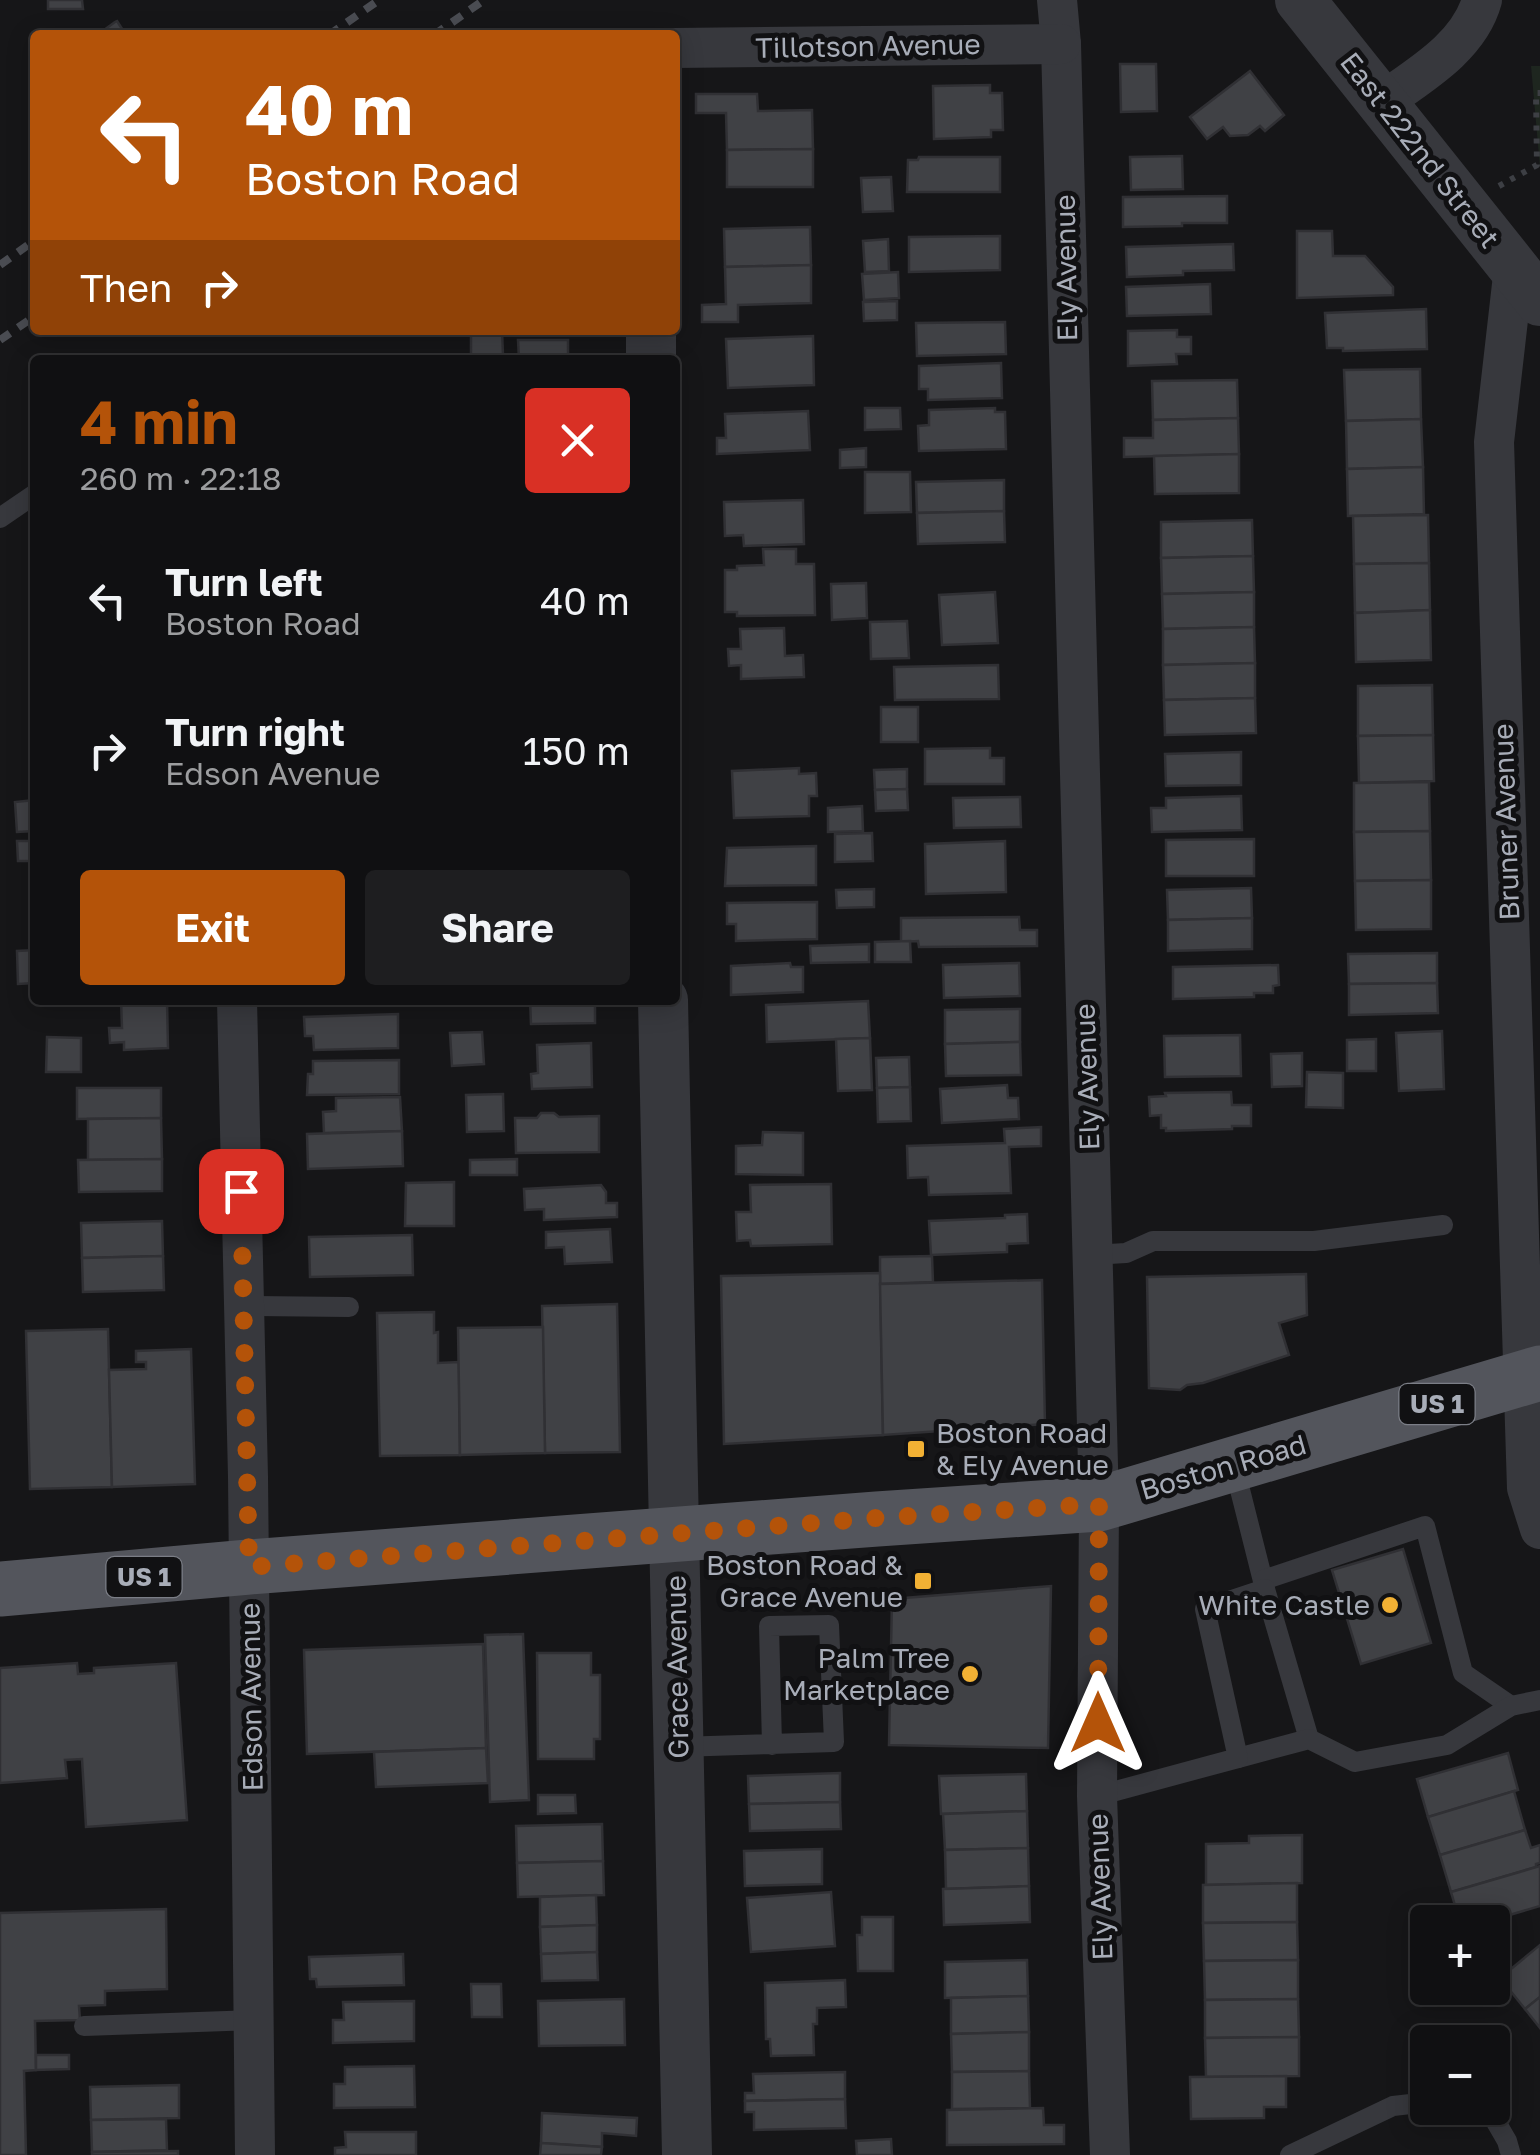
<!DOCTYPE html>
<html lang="en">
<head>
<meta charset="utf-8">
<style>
	body { margin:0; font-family:"Golos Text",sans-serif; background:#1e1e20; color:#f1f3f6; height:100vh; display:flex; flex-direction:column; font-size:38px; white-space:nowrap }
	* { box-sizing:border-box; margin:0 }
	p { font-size:32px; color:#9c9d9f }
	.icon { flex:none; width:55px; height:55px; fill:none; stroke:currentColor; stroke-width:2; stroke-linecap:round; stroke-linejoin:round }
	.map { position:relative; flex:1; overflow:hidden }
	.details { position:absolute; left:30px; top:355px; width:650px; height:650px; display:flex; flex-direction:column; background:#101012; border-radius:10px; box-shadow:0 5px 25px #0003,0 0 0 2px #303032 }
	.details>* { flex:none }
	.guide { position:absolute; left:30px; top:30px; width:650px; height:305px; border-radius:10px; box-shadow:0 5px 25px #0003,0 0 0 2px #303032; background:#b45309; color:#fff; overflow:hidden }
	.fabs { position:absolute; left:1410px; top:1905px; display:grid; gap:20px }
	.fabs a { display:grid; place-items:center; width:100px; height:100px; border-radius:10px; background:#101012; box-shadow:0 5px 25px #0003,0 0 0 2px #303032; font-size:50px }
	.pin { position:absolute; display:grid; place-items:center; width:85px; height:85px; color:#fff; margin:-42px; border-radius:20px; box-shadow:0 5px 15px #0006 }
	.me { position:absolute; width:110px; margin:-55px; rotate:0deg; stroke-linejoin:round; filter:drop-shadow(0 0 8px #0008) }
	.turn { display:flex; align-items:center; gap:35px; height:210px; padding:0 50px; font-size:45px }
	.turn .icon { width:130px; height:130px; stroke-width:2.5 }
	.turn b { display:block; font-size:70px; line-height:85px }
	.then { display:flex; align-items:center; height:95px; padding:0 50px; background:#0003; gap:20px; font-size:38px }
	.round { display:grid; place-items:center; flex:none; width:105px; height:105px; border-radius:10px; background:#1e1e20 }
	.head { display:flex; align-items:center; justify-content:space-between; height:170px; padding:0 50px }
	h1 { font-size:60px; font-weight:700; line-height:75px; color:#b45309 }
	.action { display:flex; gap:20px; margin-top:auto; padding:20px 50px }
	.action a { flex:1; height:115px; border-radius:10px; background:#b45309; color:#fff; font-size:40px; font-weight:700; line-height:115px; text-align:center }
	.action a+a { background:#1e1e20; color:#f1f3f6 }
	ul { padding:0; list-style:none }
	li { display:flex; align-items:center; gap:30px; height:150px; padding:0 50px }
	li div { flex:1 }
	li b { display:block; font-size:38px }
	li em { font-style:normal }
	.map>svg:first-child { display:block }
	.green { fill:#1e261f }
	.building { fill:#404145; stroke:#303034; stroke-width:2.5 }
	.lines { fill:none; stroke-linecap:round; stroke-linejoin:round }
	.path { stroke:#3d3f44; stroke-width:6; stroke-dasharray:5 8; stroke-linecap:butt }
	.service { stroke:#37383d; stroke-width:20 }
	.minor { stroke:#37383d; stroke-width:40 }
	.tertiary { stroke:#37383d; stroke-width:50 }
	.primary { stroke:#53555c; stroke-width:55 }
	.rail { stroke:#4a4c52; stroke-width:8; stroke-dasharray:12 10; stroke-linecap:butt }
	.route { stroke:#b45309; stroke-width:18; stroke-dasharray:0 32.4 }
	.poi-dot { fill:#f2b134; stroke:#111113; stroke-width:4 }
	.labels { text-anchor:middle; stroke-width:10; stroke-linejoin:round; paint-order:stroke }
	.shield { fill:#111113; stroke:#7b7e86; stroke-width:2.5 }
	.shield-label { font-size:25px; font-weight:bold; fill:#a8adb8 }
	.street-label { font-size:28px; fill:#a8adb8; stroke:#111113 }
	.poi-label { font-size:28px; fill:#a8adb8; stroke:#111113; text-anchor:end }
</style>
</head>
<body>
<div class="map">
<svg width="1540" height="2155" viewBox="0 0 1540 2155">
	<rect width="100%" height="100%" fill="#161618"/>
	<path class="green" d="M1531 66H1540V167Z"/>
	<g class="building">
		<path d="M48 0H82L83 9H48Z"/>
		<path d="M117 21 126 35H97L115 22Z"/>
		<path d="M1120 64H1156L1157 111 1121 112Z"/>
		<path d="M1250 71 1284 115 1265 131 1260 126 1248 135 1230 136 1223 127 1207 139 1190 117Z"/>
		<path d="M990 85V93H1002L1003 130H991V137L934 139 933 86Z"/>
		<path d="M696 94H757L758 111 812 110 813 149 727 150 726 113H696Z"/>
		<path d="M813 149V187H727V150Z"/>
		<path d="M1182 156 1183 189 1131 190 1130 157Z"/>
		<path d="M919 157H1000V192H907L908 160H918Z"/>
		<path d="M891 177 893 211 863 212 861 178Z"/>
		<path d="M1227 196V223H1182V226L1123 227V197Z"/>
		<path d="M810 227 811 265 725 267 724 229Z"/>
		<path d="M1297 231H1332L1333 256H1365L1393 287V295L1297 298Z"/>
		<path d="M1000 236V270L909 272V237Z"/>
		<path d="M888 239 889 271 865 272 863 241Z"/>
		<path d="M1233 244 1234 270 1183 271V275L1127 277 1126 247Z"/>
		<path d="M811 265V303L738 305V322H702V305L726 304 725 267Z"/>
		<path d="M898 272 899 298 864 300 862 274Z"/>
		<path d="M1210 284 1211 314 1127 316 1126 287Z"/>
		<path d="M897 301V320L864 321 863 302Z"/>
		<path d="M1426 309 1427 349 1343 351V348H1327L1325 313Z"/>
		<path d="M1005 322 1006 354 917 356 916 323Z"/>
		<path d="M502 330 503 355 471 356V332Z"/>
		<path d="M1177 330V337H1191V354H1176L1177 364 1128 366V331Z"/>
		<path d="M813 336 814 385 728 388 726 339Z"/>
		<path d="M518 340H568V360H519Z"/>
		<path d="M1001 363 1002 398 928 400V389H919V366Z"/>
		<path d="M1420 369 1421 419 1346 421 1344 370Z"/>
		<path d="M1237 380 1238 418 1153 420 1152 381Z"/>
		<path d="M865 408H900L901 429 865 430Z"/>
		<path d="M995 408V412H1005L1006 449 919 451 918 426 929 425V410Z"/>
		<path d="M808 411 810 450 717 454V438H726L725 414Z"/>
		<path d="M1238 418 1239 454 1124 457V438H1153V420Z"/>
		<path d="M1421 419 1423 467 1347 469 1346 421Z"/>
		<path d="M866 448V467L840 468V450Z"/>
		<path d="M1239 454V493L1155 494 1154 456Z"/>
		<path d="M1423 467 1424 514 1348 516 1347 469Z"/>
		<path d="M865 472H910L911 512 865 513Z"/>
		<path d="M1004 480V511L917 513 916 482Z"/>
		<path d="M803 500 804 544 744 546 743 535 725 536 724 502Z"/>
		<path d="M1004 511 1005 542 918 544 917 513Z"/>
		<path d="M1428 515 1429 563 1354 564 1353 516Z"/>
		<path d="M1252 520 1253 556 1161 558V522Z"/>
		<path d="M763 549H796V564H814L815 615 737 616V612H725V570H737V566L764 565Z"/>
		<path d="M1253 556 1254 592 1162 594 1161 558Z"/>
		<path d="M1429 563 1430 610 1355 613 1354 564Z"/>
		<path d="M866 583 867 618 832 620 831 584Z"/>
		<path d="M995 592 998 643 942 645 939 595Z"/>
		<path d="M1254 592V627L1163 629 1162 594Z"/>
		<path d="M1430 610 1431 660 1356 662 1355 613Z"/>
		<path d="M907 621 909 658 871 659 870 622Z"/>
		<path d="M1254 627 1255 663 1163 665V629Z"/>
		<path d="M784 628 785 656 803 655 804 677 741 679V665L729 666 728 649H741L740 629Z"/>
		<path d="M1255 663V698L1164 700 1163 665Z"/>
		<path d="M998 665 999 699 895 700 894 667Z"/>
		<path d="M1432 685 1433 735 1358 736V686Z"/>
		<path d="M1255 698 1256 733 1165 735 1164 700Z"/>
		<rect x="881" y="707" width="37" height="35"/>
		<path d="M1433 735 1434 781 1359 783 1358 736Z"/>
		<path d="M990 748V758H1004V784H925V749Z"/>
		<path d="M1241 752V785L1166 786 1165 754Z"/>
		<path d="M799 768V774L816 773 817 796H809V816L734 818 732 771Z"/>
		<path d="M907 769V789L875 790 874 770Z"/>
		<path d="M1429 782 1430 831 1354 832V783Z"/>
		<path d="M907 789 908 810 876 811 875 790Z"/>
		<path d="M1241 796 1242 830 1152 832 1151 808H1166V798Z"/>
		<path d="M1020 797 1021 827 954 828 953 798Z"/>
		<path d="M35 800V831L17 832 15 802Z"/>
		<path d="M862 806 863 831 828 832V808Z"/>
		<path d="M1430 831 1431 880 1355 881 1354 832Z"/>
		<path d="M872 833 873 861 835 862V834Z"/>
		<path d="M1254 839V876H1166V840Z"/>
		<path d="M17 841H35V861H18Z"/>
		<path d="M1005 841 1006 892 926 894 925 844Z"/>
		<path d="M816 846V885L725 886 727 848Z"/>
		<path d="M1431 880V929L1356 930 1355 881Z"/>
		<path d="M1251 888 1252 918 1168 920 1167 890Z"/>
		<path d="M874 889V907L837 908 836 890Z"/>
		<path d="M817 902V939L736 941V924H727V903Z"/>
		<path d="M1019 917 1020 930H1037V946L919 947 918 941 901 942V918Z"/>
		<path d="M1252 918V949L1168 951V920Z"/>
		<path d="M910 941 911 962H875V942Z"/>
		<path d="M869 944V962L811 963 810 946Z"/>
		<path d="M35 950V983L18 984 17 951Z"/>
		<path d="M1437 953V983L1349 984 1348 954Z"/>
		<path d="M790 963 791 967H803V992L731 995V966Z"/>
		<path d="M1019 963 1020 996 944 998 943 965Z"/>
		<path d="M1278 965 1279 985 1273 986V993H1254V997L1173 999V967Z"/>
		<path d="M1437 983 1438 1013 1349 1015V984Z"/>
		<path d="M121 1000H167L168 1048 124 1050V1042L110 1043 109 1028H122Z"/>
		<path d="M530 1000H595V1023L531 1024Z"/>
		<path d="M868 1001 870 1038 767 1042 766 1005Z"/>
		<path d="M1020 1009V1042L945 1044V1010Z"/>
		<path d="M398 1014V1048L314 1050 313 1036H305L304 1017Z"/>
		<path d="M1442 1031 1444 1089 1399 1091 1396 1033Z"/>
		<path d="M482 1032 484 1064 452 1066 450 1033Z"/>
		<path d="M1240 1035 1241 1076 1165 1077 1164 1036Z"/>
		<path d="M47 1037 81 1038V1072H46Z"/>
		<path d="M870 1038 872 1090 838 1091 836 1039Z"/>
		<path d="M1376 1039V1071H1347V1040Z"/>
		<path d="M1020 1042 1021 1075 946 1076 945 1044Z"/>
		<path d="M591 1043 592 1087 532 1089 531 1074 538 1073 537 1045Z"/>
		<path d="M1302 1053V1086L1272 1087 1271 1054Z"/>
		<path d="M909 1057 910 1087 877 1088 876 1058Z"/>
		<path d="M399 1060V1094L307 1095 308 1074H313V1061Z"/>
		<path d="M1307 1072 1343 1073V1108L1306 1107Z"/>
		<path d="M1007 1085 1008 1098H1018L1019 1119 942 1123 940 1089Z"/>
		<path d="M910 1087 911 1121 878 1122 877 1088Z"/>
		<path d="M77 1088H161V1118L77 1119Z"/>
		<path d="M1231 1092 1232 1105H1251V1126H1232V1129L1166 1131V1128H1161V1115L1150 1116 1149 1097 1166 1096 1165 1093Z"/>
		<path d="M503 1094 504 1131 467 1132 466 1095Z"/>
		<path d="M400 1097 402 1131 324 1133 323 1112 336 1111V1098Z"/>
		<path d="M541 1113H554L559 1117 599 1116V1152L516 1153 515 1118H537Z"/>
		<path d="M161 1118 162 1159 88 1160V1119Z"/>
		<path d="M1041 1127V1146L1009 1147 1011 1193 929 1195 928 1177 908 1178 907 1146 1005 1143 1004 1129Z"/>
		<path d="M402 1131 403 1166 308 1169 307 1134Z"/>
		<path d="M763 1132 803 1133V1175L736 1174V1146L762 1145Z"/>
		<path d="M162 1159V1191L79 1192 78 1160Z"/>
		<path d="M517 1159V1175H470V1160Z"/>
		<path d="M454 1182V1226H405L406 1183Z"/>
		<path d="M831 1184 832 1244 751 1246 750 1240 737 1241 736 1212H751L750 1185Z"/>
		<path d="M601 1185 606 1192V1203H617V1217L544 1220V1209L525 1210 524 1189Z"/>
		<path d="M1027 1214 1028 1243 1007 1244V1252L931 1255 929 1221 1005 1218V1215Z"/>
		<path d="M162 1221 163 1256 82 1258 81 1223Z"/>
		<path d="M610 1229 612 1262 565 1264 564 1247 546 1248V1232Z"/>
		<path d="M412 1235 413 1275 310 1277 309 1237Z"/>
		<path d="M163 1256 164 1290 83 1292 82 1258Z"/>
		<path d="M932 1256 933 1282 880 1284V1257Z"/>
		<path d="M880 1273 883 1435 724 1444 721 1276Z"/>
		<path d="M1306 1274 1307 1315 1279 1323 1289 1355 1203 1383 1187 1385 1180 1390 1149 1388 1147 1277Z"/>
		<path d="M1042 1280 1045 1424 883 1435 880 1284Z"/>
		<path d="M617 1304 620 1452 545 1453 542 1306Z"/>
		<path d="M434 1312V1333L438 1332V1363L459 1362 460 1455 380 1456 377 1313Z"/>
		<path d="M543 1327 545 1453 460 1455 458 1328Z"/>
		<path d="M108 1329 112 1487 30 1489 26 1331Z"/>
		<path d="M191 1349 195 1484 112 1487 109 1370 146 1369V1362H136V1351Z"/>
		<path d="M1403 1549 1431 1643 1361 1664 1332 1570Z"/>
		<path d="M1051 1586 1048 1748 889 1745 892 1599Z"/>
		<path d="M523 1634 529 1800 490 1802 485 1635Z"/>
		<path d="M483 1644 486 1748 307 1754 304 1650Z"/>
		<path d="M537 1653H591V1675H600V1739H594V1759H538Z"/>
		<path d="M77 1663 78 1674 94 1673V1668L176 1663 187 1820 86 1827 82 1759 65 1760 67 1778 0 1783V1668Z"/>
		<path d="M486 1748 488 1783 376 1787 374 1752Z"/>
		<path d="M1508 1753 1518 1790 1428 1817 1417 1779Z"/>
		<path d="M840 1773V1802L749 1804 748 1776Z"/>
		<path d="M1026 1774 1027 1811 941 1814 939 1776Z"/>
		<path d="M1514 1791 1525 1830 1440 1855 1428 1817Z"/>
		<path d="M538 1795H575L576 1813 538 1814Z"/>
		<path d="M840 1802 841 1829 750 1831 749 1804Z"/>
		<path d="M1027 1811 1028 1848 945 1850 943 1814Z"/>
		<path d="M602 1824 603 1861 517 1863 516 1826Z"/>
		<path d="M1525 1830 1531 1848 1540 1845V1863L1536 1864V1867L1451 1892 1440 1855Z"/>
		<path d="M1302 1835V1883L1206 1885V1844L1249 1843V1836Z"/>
		<path d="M1028 1848 1029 1886 946 1889 945 1850Z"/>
		<path d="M822 1849V1884L745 1886 744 1851Z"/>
		<path d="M603 1861 604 1895 518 1897 517 1863Z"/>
		<path d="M1540 1866V1906L1486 1922H1460L1451 1892Z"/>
		<path d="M1297 1883V1922L1203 1923V1885Z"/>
		<path d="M1029 1886 1030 1922 944 1925 943 1889Z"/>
		<path d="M831 1892 835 1946 751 1952 747 1898Z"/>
		<path d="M596 1895 597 1925 540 1927V1897Z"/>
		<path d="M166 1909 167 1989 105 1991V2005L79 2006 80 2020 35 2021 36 2070 24 2071 26 2155H0V1913Z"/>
		<path d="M862 1917H893V1971H858L857 1935H862Z"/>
		<path d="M1297 1922 1298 1960 1204 1961 1203 1923Z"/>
		<path d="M597 1925V1952L541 1954 540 1927Z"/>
		<path d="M1540 1945V1997L1525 2009 1500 1978Z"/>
		<path d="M597 1952 598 1980 542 1981 541 1954Z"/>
		<path d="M403 1954 404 1985 317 1987 316 1979H310L309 1957Z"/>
		<path d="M1027 1960 1028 1996 945 1998V1962Z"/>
		<path d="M1298 1960V1999L1205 2000 1204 1961Z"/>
		<path d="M845 1980 846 2007 817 2008V2024H813L814 2055 771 2056 770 2039H766L765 1983Z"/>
		<path d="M471 1984H501L502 2017H472Z"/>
		<path d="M1028 1996 1029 2032 951 2034V1998Z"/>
		<path d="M1540 1997V2028L1525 2009Z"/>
		<path d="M624 1999 625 2045 539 2046 538 2001Z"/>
		<path d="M1298 1999 1299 2037 1205 2038V2000Z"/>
		<path d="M414 2001V2041L333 2043V2020H344L343 2002Z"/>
		<path d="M1029 2032V2071L952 2072 951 2034Z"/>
		<path d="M1299 2037V2076L1206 2077 1205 2038Z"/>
		<path d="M36 2055H69V2069L36 2070Z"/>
		<path d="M414 2066 415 2107 334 2108V2084H345V2067Z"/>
		<path d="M1029 2071 1030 2108 952 2109V2072Z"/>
		<path d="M845 2072V2099L745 2101V2093H754L753 2074Z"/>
		<path d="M1286 2076V2107H1264V2118L1191 2119 1190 2077Z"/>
		<path d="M179 2085V2118L91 2120 90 2087Z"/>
		<path d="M845 2099 846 2128 754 2130V2112H745V2101Z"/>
		<path d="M1043 2108 1044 2125H1064V2144L947 2145V2110Z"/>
		<path d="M542 2113 637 2118 636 2136 602 2133V2147L541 2143Z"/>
		<path d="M166 2119 167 2150 92 2152 91 2120Z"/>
		<path d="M345 2132H416V2155H335V2148L346 2147Z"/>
		<path d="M891 2139 892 2155H857L856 2141Z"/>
		<path d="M541 2143 602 2147 601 2155H540Z"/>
		<path d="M178 2151V2155H92V2152Z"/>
	</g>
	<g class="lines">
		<path class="path" d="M1499 186 1537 165 1536 93H1540"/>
		<g class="service">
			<path d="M0 518 35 494"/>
			<path d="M1092 1255 1126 1253 1153 1241H1314L1443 1225"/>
			<path d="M244 1306 349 1307"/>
			<path d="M1234 1466 1265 1589 1309 1739"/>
			<path d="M1263 1580 1425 1526 1463 1673 1511 1706"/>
			<path d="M679 1747 834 1742 829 1625 769 1626 772 1745"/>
			<path d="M1238 1758 1309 1739 1355 1762 1447 1745 1511 1706 1540 1700"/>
			<path d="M1097 1796 1238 1758 1205 1609 1265 1589"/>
			<path d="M84 2026 255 2020"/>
			<path d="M1476 2108 1492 2115 1507 2141 1511 2155"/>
			<path d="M1290 2155 1393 2106 1428 2102"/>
		</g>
		<g class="minor">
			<path d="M1057 0 1061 44 1099 1504 1097 1796 1110 2155"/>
			<path d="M675 48 1061 44"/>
			<path d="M1382 102C1420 75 1469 47 1482 0"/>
			<path d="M1514 267 1494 442 1527 1488 1540 1529"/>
			<path d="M237 1000 248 1477 255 2155"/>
		</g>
		<g class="tertiary">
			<path d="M1300 0 1540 301"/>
			<path d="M651 330V360"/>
			<path d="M663 1000 687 2155"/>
		</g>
		<path class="primary" d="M0 1589 249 1567 877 1519 1099 1504 1540 1373"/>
		<g class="rail">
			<path d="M329 35 379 0"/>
			<path d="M434 35 484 0"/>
			<path d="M0 265 35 240"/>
			<path d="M0 340 35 316"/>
		</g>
	</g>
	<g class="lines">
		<path class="route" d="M241 1191 249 1567 877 1518 1099 1504 1098 1723"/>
	</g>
	<g class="poi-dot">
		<rect x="906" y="1439" width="20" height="20" rx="5"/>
		<rect x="913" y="1571" width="20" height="20" rx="5"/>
		<circle cx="1390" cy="1605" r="10"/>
		<circle cx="970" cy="1674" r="10"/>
	</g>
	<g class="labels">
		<g class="shield">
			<rect x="1399.5" y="1384" width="75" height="40" rx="8"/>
			<rect x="106.5" y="1557" width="75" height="40" rx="8"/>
		</g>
		<g class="shield-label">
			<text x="1437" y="1413">US 1</text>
			<text x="144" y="1586">US 1</text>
		</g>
		<g class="street-label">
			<text transform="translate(868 46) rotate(-1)" y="10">Tillotson Avenue</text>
			<text transform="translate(1420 150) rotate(52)" y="10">East 222nd Street</text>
			<text transform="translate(1066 268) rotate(-91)" y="10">Ely Avenue</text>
			<text transform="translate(1506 822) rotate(-92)" y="10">Bruner Avenue</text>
			<text transform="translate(1087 1077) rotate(-92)" y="10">Ely Avenue</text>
			<text transform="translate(1223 1467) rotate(-16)" y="10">Boston Road</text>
			<text transform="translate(677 1667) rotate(-91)" y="10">Grace Avenue</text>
			<text transform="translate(251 1697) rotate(-91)" y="10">Edson Avenue</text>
			<text transform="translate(1100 1887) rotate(-92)" y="10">Ely Avenue</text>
		</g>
		<g class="poi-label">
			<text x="936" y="1443" text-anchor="start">Boston Road<tspan x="936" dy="32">&amp; Ely Avenue</tspan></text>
			<text x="903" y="1575">Boston Road &amp;<tspan x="903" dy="32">Grace Avenue</tspan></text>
			<text x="1370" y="1615">White Castle</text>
			<text x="950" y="1668">Palm Tree<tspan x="950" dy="32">Marketplace</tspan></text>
		</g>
	</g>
</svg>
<div class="fabs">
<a>+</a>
<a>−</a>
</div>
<div class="pin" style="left:241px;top:1191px;background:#d93025"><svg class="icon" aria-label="arrive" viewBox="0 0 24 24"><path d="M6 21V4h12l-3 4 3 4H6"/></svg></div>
<svg class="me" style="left:1098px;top:1723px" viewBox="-20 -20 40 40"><path d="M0-17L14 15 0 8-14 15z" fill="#b45309" stroke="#fff" stroke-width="4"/></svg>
<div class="guide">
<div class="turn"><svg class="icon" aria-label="left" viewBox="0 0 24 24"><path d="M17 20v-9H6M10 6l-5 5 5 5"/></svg><div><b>40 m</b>Boston Road</div></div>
<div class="then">Then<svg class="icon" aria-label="right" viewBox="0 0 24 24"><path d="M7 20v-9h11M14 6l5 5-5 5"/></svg></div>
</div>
<section class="details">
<div class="head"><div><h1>4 min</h1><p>260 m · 22:18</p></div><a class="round" style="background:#d93025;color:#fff"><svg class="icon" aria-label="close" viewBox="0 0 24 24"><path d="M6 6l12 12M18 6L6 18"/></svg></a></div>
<ul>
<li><svg class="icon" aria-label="left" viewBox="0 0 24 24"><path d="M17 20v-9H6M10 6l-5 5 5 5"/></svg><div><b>Turn left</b><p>Boston Road</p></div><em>40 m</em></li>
<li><svg class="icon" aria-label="right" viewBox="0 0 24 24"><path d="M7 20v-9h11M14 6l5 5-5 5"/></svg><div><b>Turn right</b><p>Edson Avenue</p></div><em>150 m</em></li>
</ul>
<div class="action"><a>Exit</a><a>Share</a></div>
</section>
</div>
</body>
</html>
